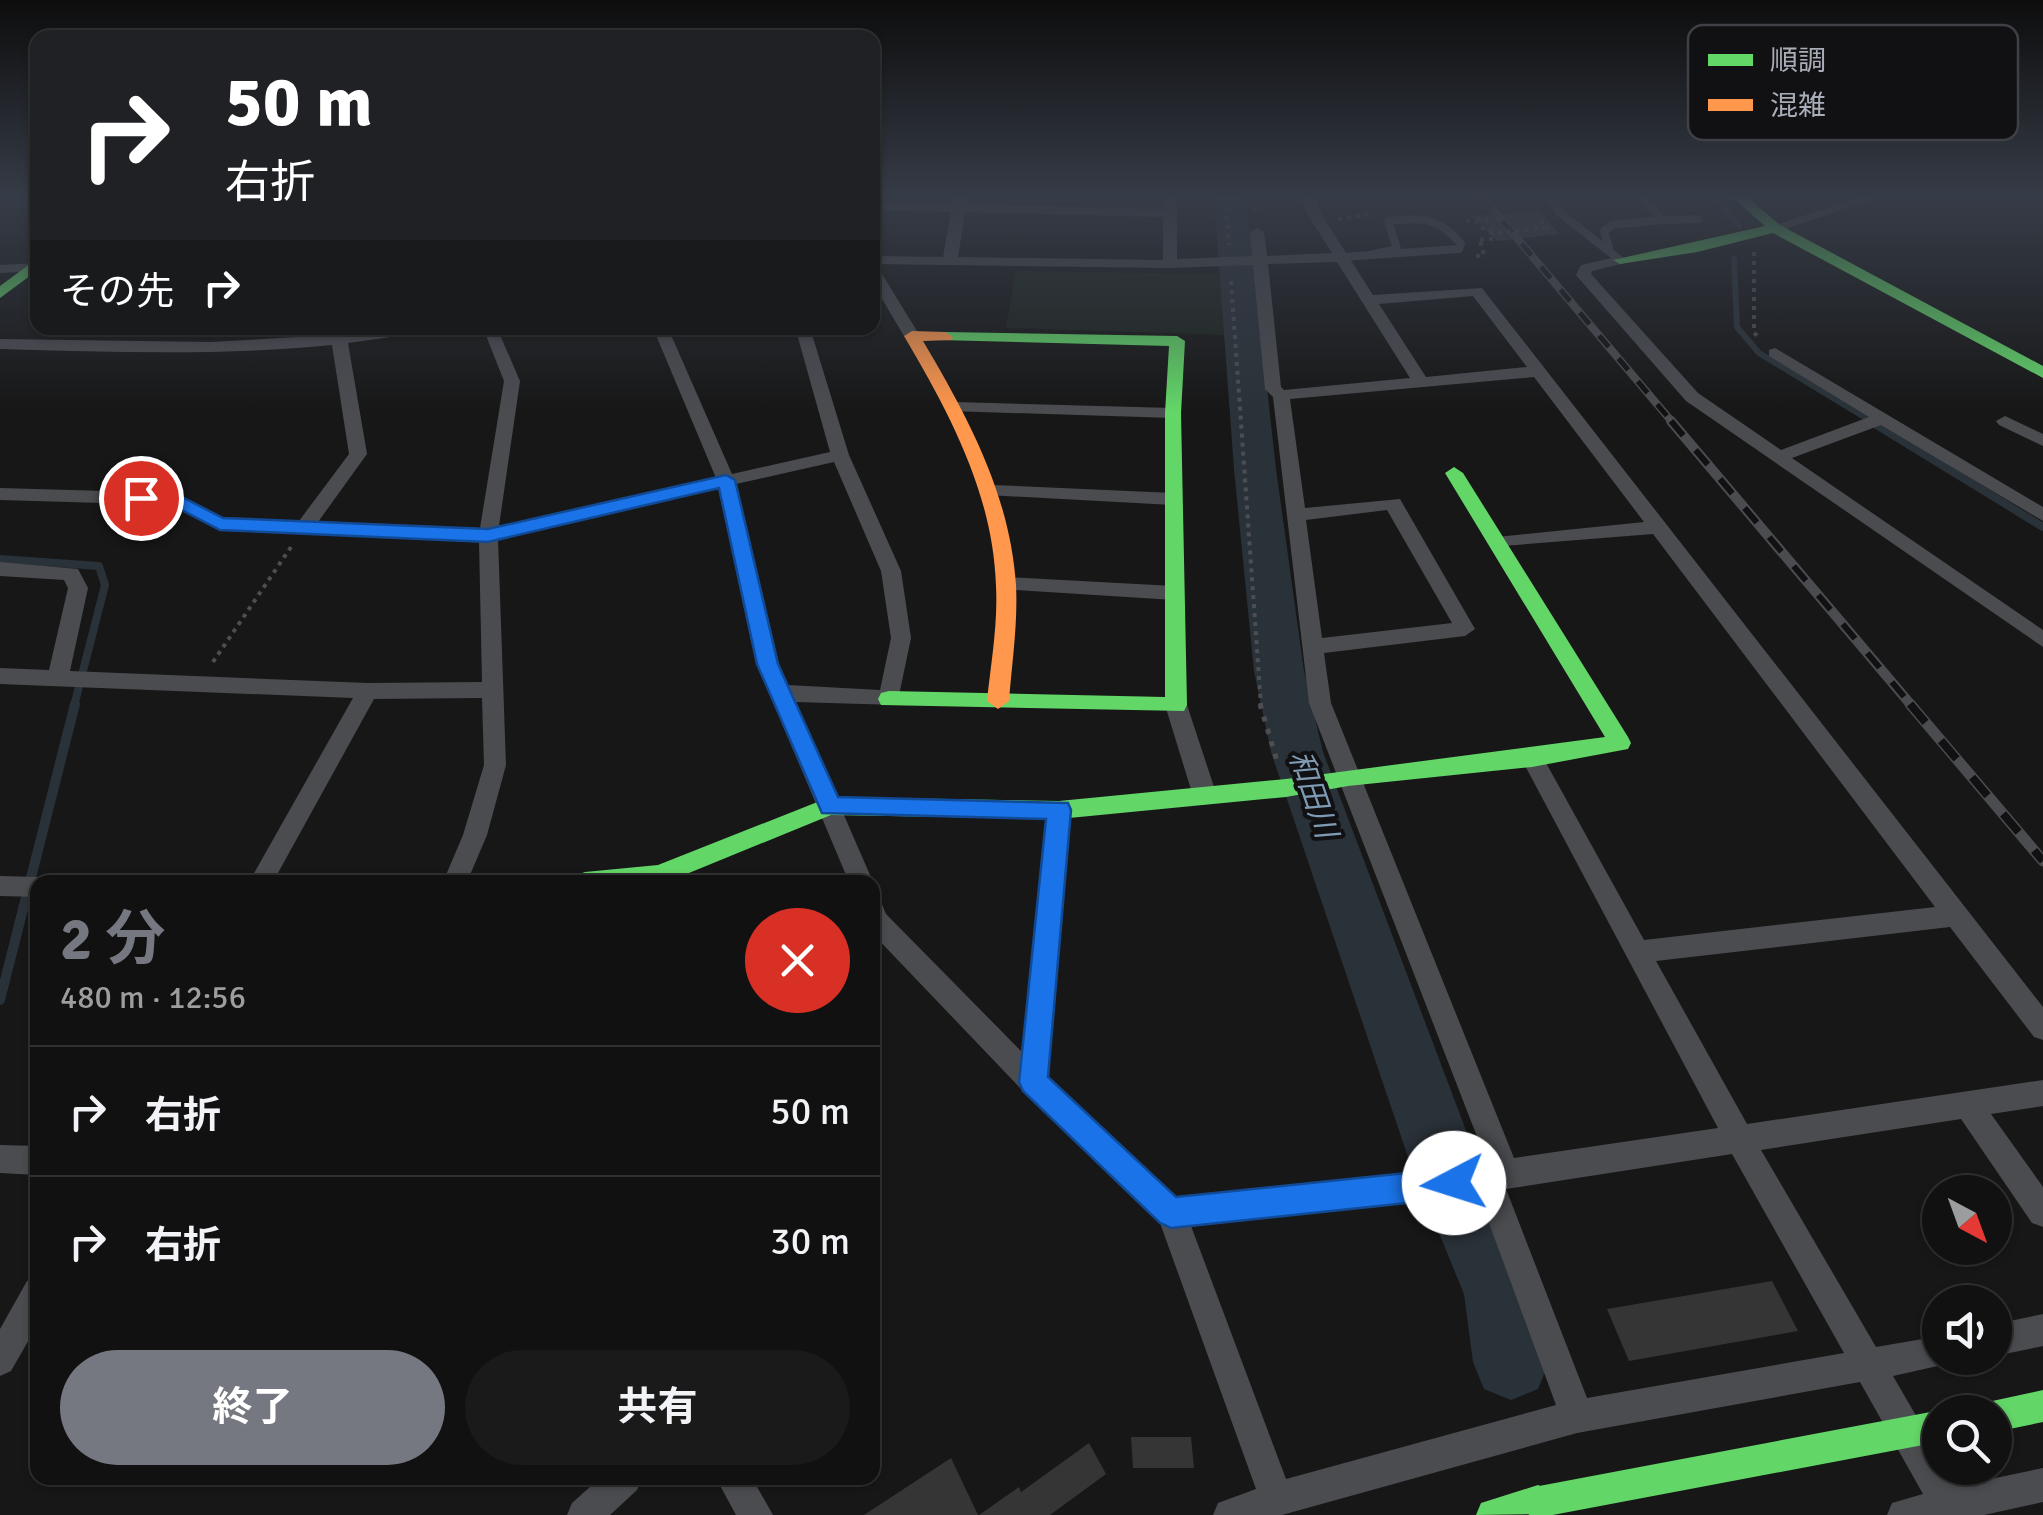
<!DOCTYPE html>
<html lang="ja">
<head>
<meta charset="utf-8">
<style>
	body { margin:0; font-family:Signika,"Noto Sans JP",sans-serif; background:#1a1a1a; color:#f1f3f6; height:100vh; display:flex; flex-direction:column; font-size:38px; white-space:nowrap }
	* { box-sizing:border-box; margin:0 }
	p { font-size:32px; color:#9c9d9f }
	.icon { flex:none; width:55px; height:55px; fill:none; stroke:currentColor; stroke-width:2; stroke-linecap:round; stroke-linejoin:round }
	.map { position:relative; flex:1; overflow:hidden }
	.panel { position:absolute; left:30px; top:875px; width:850px; height:610px; display:flex; flex-direction:column; background:#111; border-radius:20px; box-shadow:0 2px 8px #0004,0 0 0 2px #303131 }
	.panel>* { flex:none }
	.banner { position:absolute; left:30px; top:30px; width:850px; height:305px; border-radius:20px; box-shadow:0 2px 8px #0004,0 0 0 2px #303131; background:#202124; color:#fff; overflow:hidden }
	.needle { width:65px; rotate:139deg }
	.buttons { position:absolute; left:1922px; top:1175px; display:grid; gap:20px }
	.buttons a { display:grid; place-items:center; width:90px; height:90px; border-radius:50%; background:#111; box-shadow:0 2px 8px #0004,0 0 0 2px #303131; font-size:50px }
	.pin { position:absolute; display:grid; place-items:center; width:85px; height:85px; color:#fff; margin:-42px; border:5px solid #fff; border-radius:50%; box-shadow:0 2px 10px #0007 }
	.me { position:absolute; width:110px; margin:-55px; rotate:265deg; stroke-linejoin:round; filter:drop-shadow(0 0 8px #0008) }
	.turn { display:flex; align-items:center; gap:35px; height:210px; padding:0 30px; font-size:45px }
	.turn .icon { width:130px; height:130px; stroke-width:2.5 }
	.turn b { display:block; font-size:70px; line-height:85px }
	.then { display:flex; align-items:center; height:95px; padding:0 30px; background:#0003; gap:20px; font-size:38px }
	.round { display:grid; place-items:center; flex:none; width:105px; height:105px; border-radius:52px; background:#1a1a1a }
	.summary { display:flex; align-items:center; justify-content:space-between; height:170px; padding:0 30px }
	h1 { font-size:60px; font-weight:700; line-height:75px; color:#757880 }
	.primary-button { display:flex; gap:20px; margin-top:auto; padding:20px 30px }
	.primary-button a { flex:1; height:115px; border-radius:60px; background:#757880; color:#fff; font-size:40px; font-weight:700; line-height:115px; text-align:center }
	.primary-button a+a { background:#1a1a1a; color:#f1f3f6 }
	ul { padding:0; list-style:none }
	li { display:flex; align-items:center; gap:30px; height:130px; padding:0 30px; border-top:2px solid #303131 }
	li div { flex:1 }
	li b { display:block; font-size:38px }
	li em { font-style:normal }
	.map>svg:first-child { display:block }
	.green { fill:#1d241e }
	.lines { fill:none; stroke-linecap:round; stroke-linejoin:round }
	.stream-far2 { stroke:#2a3239; stroke-width:6 }
	.stream-far1 { stroke:#2a3239; stroke-width:8 }
	.stream { stroke:#2a3239; stroke-width:10 }
	.river { fill:#2a3239; fill-rule:evenodd }
	.building { fill:#353536 }
	.path-far1 { stroke:#4d4e52; stroke-width:4; stroke-dasharray:4 5; stroke-linecap:butt }
	.path { stroke:#4d4e52; stroke-width:5; stroke-dasharray:5 8; stroke-linecap:butt }
	.lane { stroke:#4b4c50; stroke-width:8 }
	.street { fill:#4b4c50; fill-rule:evenodd }
	.fast { fill:#63d668; fill-rule:evenodd }
	.slow { fill:#ff974d; fill-rule:evenodd }
	.rail-far2-casing { stroke:#4b4c4f; stroke-width:8 }
	.rail-far1-casing { stroke:#4b4c4f; stroke-width:10 }
	.rail-casing { stroke:#4b4c4f; stroke-width:11 }
	.rail-far2 { stroke:#111113; stroke-width:5; stroke-dasharray:15; stroke-linecap:butt }
	.rail-far1 { stroke:#111113; stroke-width:6; stroke-dasharray:19; stroke-linecap:butt }
	.rail { stroke:#111113; stroke-width:8; stroke-dasharray:24; stroke-linecap:butt }
	.path-bridge { stroke:#4d4e52; stroke-width:4; stroke-dasharray:4 5; stroke-linecap:butt }
	.fast-bridge { stroke:#63d668; stroke-width:31 }
	.route { fill:#1a73e8; stroke:#114b97; stroke-width:2.5 }
	.labels { text-anchor:middle; stroke-width:8; stroke-linejoin:round; paint-order:stroke }
	.water-label { font-size:30px; font-style:italic; fill:#7f9bb3; stroke:#111113 }
	.key { fill:#111113; stroke:#3e4045; stroke-width:2.5 }
	.key-label { font-size:28px; fill:#a8adb8 }
</style>
</head>
<body>
<div class="map">
<svg width="2043" height="1515" viewBox="0 0 2043 1515">
	<rect width="100%" height="100%" fill="#171717"/>
	<path class="green" d="M1016 271 1224 274 1229 335 1006 328Z"/>
	<g class="lines">
		<g class="stream-far2">
			<path d="M1713 198 1740 226"/>
			<path d="M1734 259 1737 327 1759 353 1874 423"/>
		</g>
		<g class="stream-far1">
			<path d="M1870 421 2043 527"/>
			<path d="M0 559 99 566 105 585 74 706"/>
		</g>
		<path class="stream" d="M0 1000 75 704"/>
		<path class="river" d="M1214 198H1246L1276 469 1304 671 1323 752 1473 1149 1536 1294 1549 1362 1538 1389 1511 1400 1484 1389 1473 1362 1464 1294 1409 1160 1271 752 1254 671 1234 469Z"/>
	</g>
	<g class="building">
		<path d="M1540 211 1560 234 1497 241 1471 216Z"/>
		<path d="M1772 1281 1798 1331 1629 1361 1607 1309Z"/>
		<path d="M1131 1437H1191L1194 1468H1133Z"/>
		<path d="M1089 1443 1106 1474 1050 1515H979L1019 1487 1021 1492Z"/>
		<path d="M951 1458 978 1515H864Z"/>
	</g>
	<g class="lines">
		<g class="path-far1">
			<path d="M1225 198 1229 245"/>
			<path d="M1253 198 1255 215"/>
			<path d="M1338 219 1371 214"/>
			<path d="M1477 219 1485 218 1495 230"/>
			<path d="M1466 221H1476L1485 231H1498"/>
			<path d="M1534 228 1551 227"/>
			<path d="M1480 240 1499 238"/>
			<path d="M1754 252V333L1760 338"/>
			<path d="M1476 256 1484 255 1480 240"/>
			<path d="M1231 281 1261 706"/>
			<path d="M213 662 291 547"/>
		</g>
		<path class="path" d="M1260 704 1277 761"/>
		<g class="lane">
			<path d="M1551 198 1559 212 1620 260"/>
			<path d="M1662 220 1699 219"/>
			<path d="M1609 248 1604 231 1612 225 1662 220 1643 198"/>
			<path d="M1342 257 1459 249 1461 244C1439 217 1421 217 1388 221L1397 249 1370 255"/>
		</g>
		<g class="street">
			<path d="M953 198H967L966 204 1163 209V198H1177V259L1252 256 1250 232 1257 228 1264 232 1267 256 1332 253 1306 212 1302 198H1316L1320 212 1373 295 1482 288 2043 1007V1040L2034 1037 1950 927 1656 961 1747 1124 2043 1080V1106L1991 1114 2043 1187V1227L2032 1223 1961 1119 1761 1150 1876 1347 1940 1336V1358H1954L1951 1363 1893 1376 1940 1457V1468H1946L1957 1486 2043 1468V1502L1984 1515H1887L1892 1503 1923 1494 1860 1382 1577 1433 1282 1515H1213L1218 1503 1256 1489 1160 1223 1023 1091 872 933V899L881 902 886 914 1022 1052 1047 810 1051 803H1067L1071 810 1047 1077 1176 1198 1488 1165 1309 703 1273 397 1265 389 1253 265 1170 268 872 264V256L943 257 951 212 872 210V202L952 204ZM965 212 1163 217V260L958 257ZM1337 262 1410 378 1284 390 1281 387 1268 264ZM1473 296 1527 367 1426 377 1379 304ZM1534 377 1644 522 1497 537 1490 539V547L1653 534 1935 907 1644 940 1540 752H1524L1521 758 1718 1128 1514 1158 1331 703 1324 653 1465 636 1475 629 1400 499 1305 508 1290 399ZM1387 510 1452 623 1322 638 1306 520ZM1732 1154 1844 1353 1587 1398 1506 1189ZM1479 1196 1556 1405 1286 1479 1191 1226Z"/>
			<path d="M1855 198H1877L1780 231 1768 228Z"/>
			<path d="M1620 256 1627 260 1625 263 1592 271 1591 274 1698 393 1781 450 1869 417 1769 356V350L1775 348 2043 507V521L1881 425 1792 458 2043 630V647L1686 401 1576 275 1581 265Z"/>
			<path d="M38 263V271L0 273V265Z"/>
			<path d="M872 265 879 269 920 336 918 339 904 336 872 282Z"/>
			<path d="M332 328H346L347 333 393 328H428L420 333 348 343 367 454 318 522 480 528 504 381 483 328H497L520 381 499 526 716 478 653 328H668L732 474 830 452 797 334 789 328H810L849 455 901 571 911 638 897 705 795 702 873 882 872 884 849 882 757 664 719 488 498 539 506 765 487 835 467 882H443L463 835 484 765 482 698 374 699 273 882H249L353 698 0 684V668L49 670 68 588 64 580 0 576V562L78 569 88 588 70 671 368 683 482 682 479 541 220 530 172 505 0 500V488L176 493 224 518 299 521 349 454 332 345C222 356 111 352 0 349V339L211 342 332 335ZM834 462 881 571 891 638 880 690 788 685 779 664 736 484Z"/>
			<path d="M955 402 1173 408 1181 413 1173 418 949 411 947 407Z"/>
			<path d="M2005 416 2043 434V446L1999 425 1996 421Z"/>
			<path d="M993 485 1173 493 1182 499 1173 505 987 495V487Z"/>
			<path d="M1006 577 1174 586 1184 593 1174 600 999 589 996 584 999 579Z"/>
			<path d="M1176 697 1187 705 1217 796 1213 803H1197L1193 796 1165 705Z"/>
			<path d="M0 876 38 877 48 882H38V897L0 896Z"/>
			<path d="M0 1145 38 1146V1175L0 1173Z"/>
			<path d="M38 1277V1324L11 1371 0 1376V1329L27 1281Z"/>
			<path d="M2043 1314V1346L1995 1356V1324Z"/>
			<path d="M600 1478H642L637 1490 610 1515H567L572 1503Z"/>
			<path d="M716 1478H752L773 1515H736Z"/>
		</g>
		<g class="fast">
			<path d="M1733 198H1748L1780 225 2043 366V378L1773 233 1697 252 1620 264 1613 260 1765 226Z"/>
			<path d="M38 258V270L0 298V286Z"/>
			<path d="M945 332 1177 336 1185 341 1181 413 1187 705 1184 711 881 705 878 699 881 693 889 691 1165 697V413L1169 346 939 340 937 337Z"/>
			<path d="M1454 467 1463 473 1628 737 1631 743 1628 749 1532 767 1348 786 1286 797 1059 819 831 815 667 882H573L576 875 585 872 658 865 830 797 1059 801 1286 779 1605 737 1445 473Z"/>
			<path d="M2043 1390V1422L1995 1432V1412H1980L1983 1403Z"/>
			<path d="M1538 1485 1550 1490 1555 1502 1550 1514 1476 1515 1481 1503Z"/>
		</g>
		<path class="slow" d="M945 332 953 337 951 340 923 341C968 417 1010 495 1016 585 1018 623 1012 663 1009 701L998 709 987 701C991 663 998 624 996 586 993 494 950 414 904 336L912 331Z"/>
		<defs>
			<path id="rail-far2" d="M1483 198 1673 423"/>
			<path id="rail-far1" d="M1671 421 1912 706"/>
			<path id="rail" d="M1910 704 2043 861"/>
		</defs>
		<use href="#rail-far2" class="rail-far2-casing"/>
		<use href="#rail-far1" class="rail-far1-casing"/>
		<use href="#rail" class="rail-casing"/>
		<use href="#rail-far2" class="rail-far2"/>
		<use href="#rail-far1" class="rail-far1"/>
		<use href="#rail" class="rail"/>
		<g class="path-bridge">
			<path d="M1534 214 1554 233"/>
			<path d="M1489 233 1548 228"/>
		</g>
		<path class="fast-bridge" d="M1538 1502 1940 1426"/>
	</g>
	<linearGradient id="sky" x2="0" y2="1"><stop stop-color="#0d0d0d"/><stop offset="0.48" stop-color="#363c47"/><stop offset="1" stop-color="#363c47" stop-opacity="0"/></linearGradient>
	<rect width="2043" height="411" fill="url(#sky)"/>
	<path class="route" d="M726 475 735 480 778 664 838 797 1068 803 1071 810 1048 1077 1176 1197 1454 1168 1465 1173 1469 1183 1465 1193 1454 1198 1171 1228 1160 1223 1023 1091 1019 1082 1046 819 822 813 757 664 719 488 488 542 220 530 172 505 141 504 131 498 141 493 176 494 223 518 488 529Z"/>
	<g class="labels">
		<g class="water-label">
			<text transform="translate(1313 794) rotate(71)" y="10">和田川</text>
		</g>
	</g>
	<rect x="1688" y="25" width="330" height="115" rx="15" class="key"/>
	<rect x="1708" y="54" width="45" height="12" fill="#63d668"/>
	<rect x="1708" y="99" width="45" height="12" fill="#ff974d"/>
	<g class="key-label">
		<text x="1770" y="70">順調</text>
		<text x="1770" y="115">混雑</text>
	</g>
</svg>
<div class="buttons">
<a><svg class="needle" viewBox="-14 -14 28 28"><path d="M0-13l5 13h-10z" fill="#e53935"/><path d="M0 13l5-13h-10z" fill="#9c9d9f"/></svg></a>
<a><svg class="icon" aria-label="sound" viewBox="0 0 24 24"><path d="M4 9h4l5-4v14l-5-4H4zM17 9q2 3 0 6"/></svg></a>
<a><svg class="icon" aria-label="search" viewBox="0 0 24 24"><circle cx="10" cy="10" r="6"/><path d="M15 15l6 6"/></svg></a>
</div>
<div class="pin" style="left:141px;top:498px;background:#d93025"><svg class="icon" aria-label="arrive" viewBox="0 0 24 24"><path d="M6 21V4h12l-3 4 3 4H6"/></svg></div>
<svg class="me" style="left:1454px;top:1183px" viewBox="-20 -20 40 40"><circle r="19" fill="#fff"/><path d="M0-13L10 11 0 6-10 11z" fill="#1a73e8"/></svg>
<div class="banner">
<div class="turn"><svg class="icon" aria-label="right" viewBox="0 0 24 24"><path d="M7 20v-9h11M14 6l5 5-5 5"/></svg><div><b>50 m</b>右折</div></div>
<div class="then">その先<svg class="icon" aria-label="right" viewBox="0 0 24 24"><path d="M7 20v-9h11M14 6l5 5-5 5"/></svg></div>
</div>
<section class="panel">
<div class="summary"><div><h1>2 分</h1><p>480 m · 12:56</p></div><a class="round" style="background:#d93025;color:#fff"><svg class="icon" aria-label="close" viewBox="0 0 24 24"><path d="M6 6l12 12M18 6L6 18"/></svg></a></div>
<ul>
<li><svg class="icon" aria-label="right" viewBox="0 0 24 24"><path d="M7 20v-9h11M14 6l5 5-5 5"/></svg><div><b>右折</b></div><em>50 m</em></li>
<li><svg class="icon" aria-label="right" viewBox="0 0 24 24"><path d="M7 20v-9h11M14 6l5 5-5 5"/></svg><div><b>右折</b></div><em>30 m</em></li>
</ul>
<div class="primary-button"><a>終了</a><a>共有</a></div>
</section>
</div>
</body>
</html>
